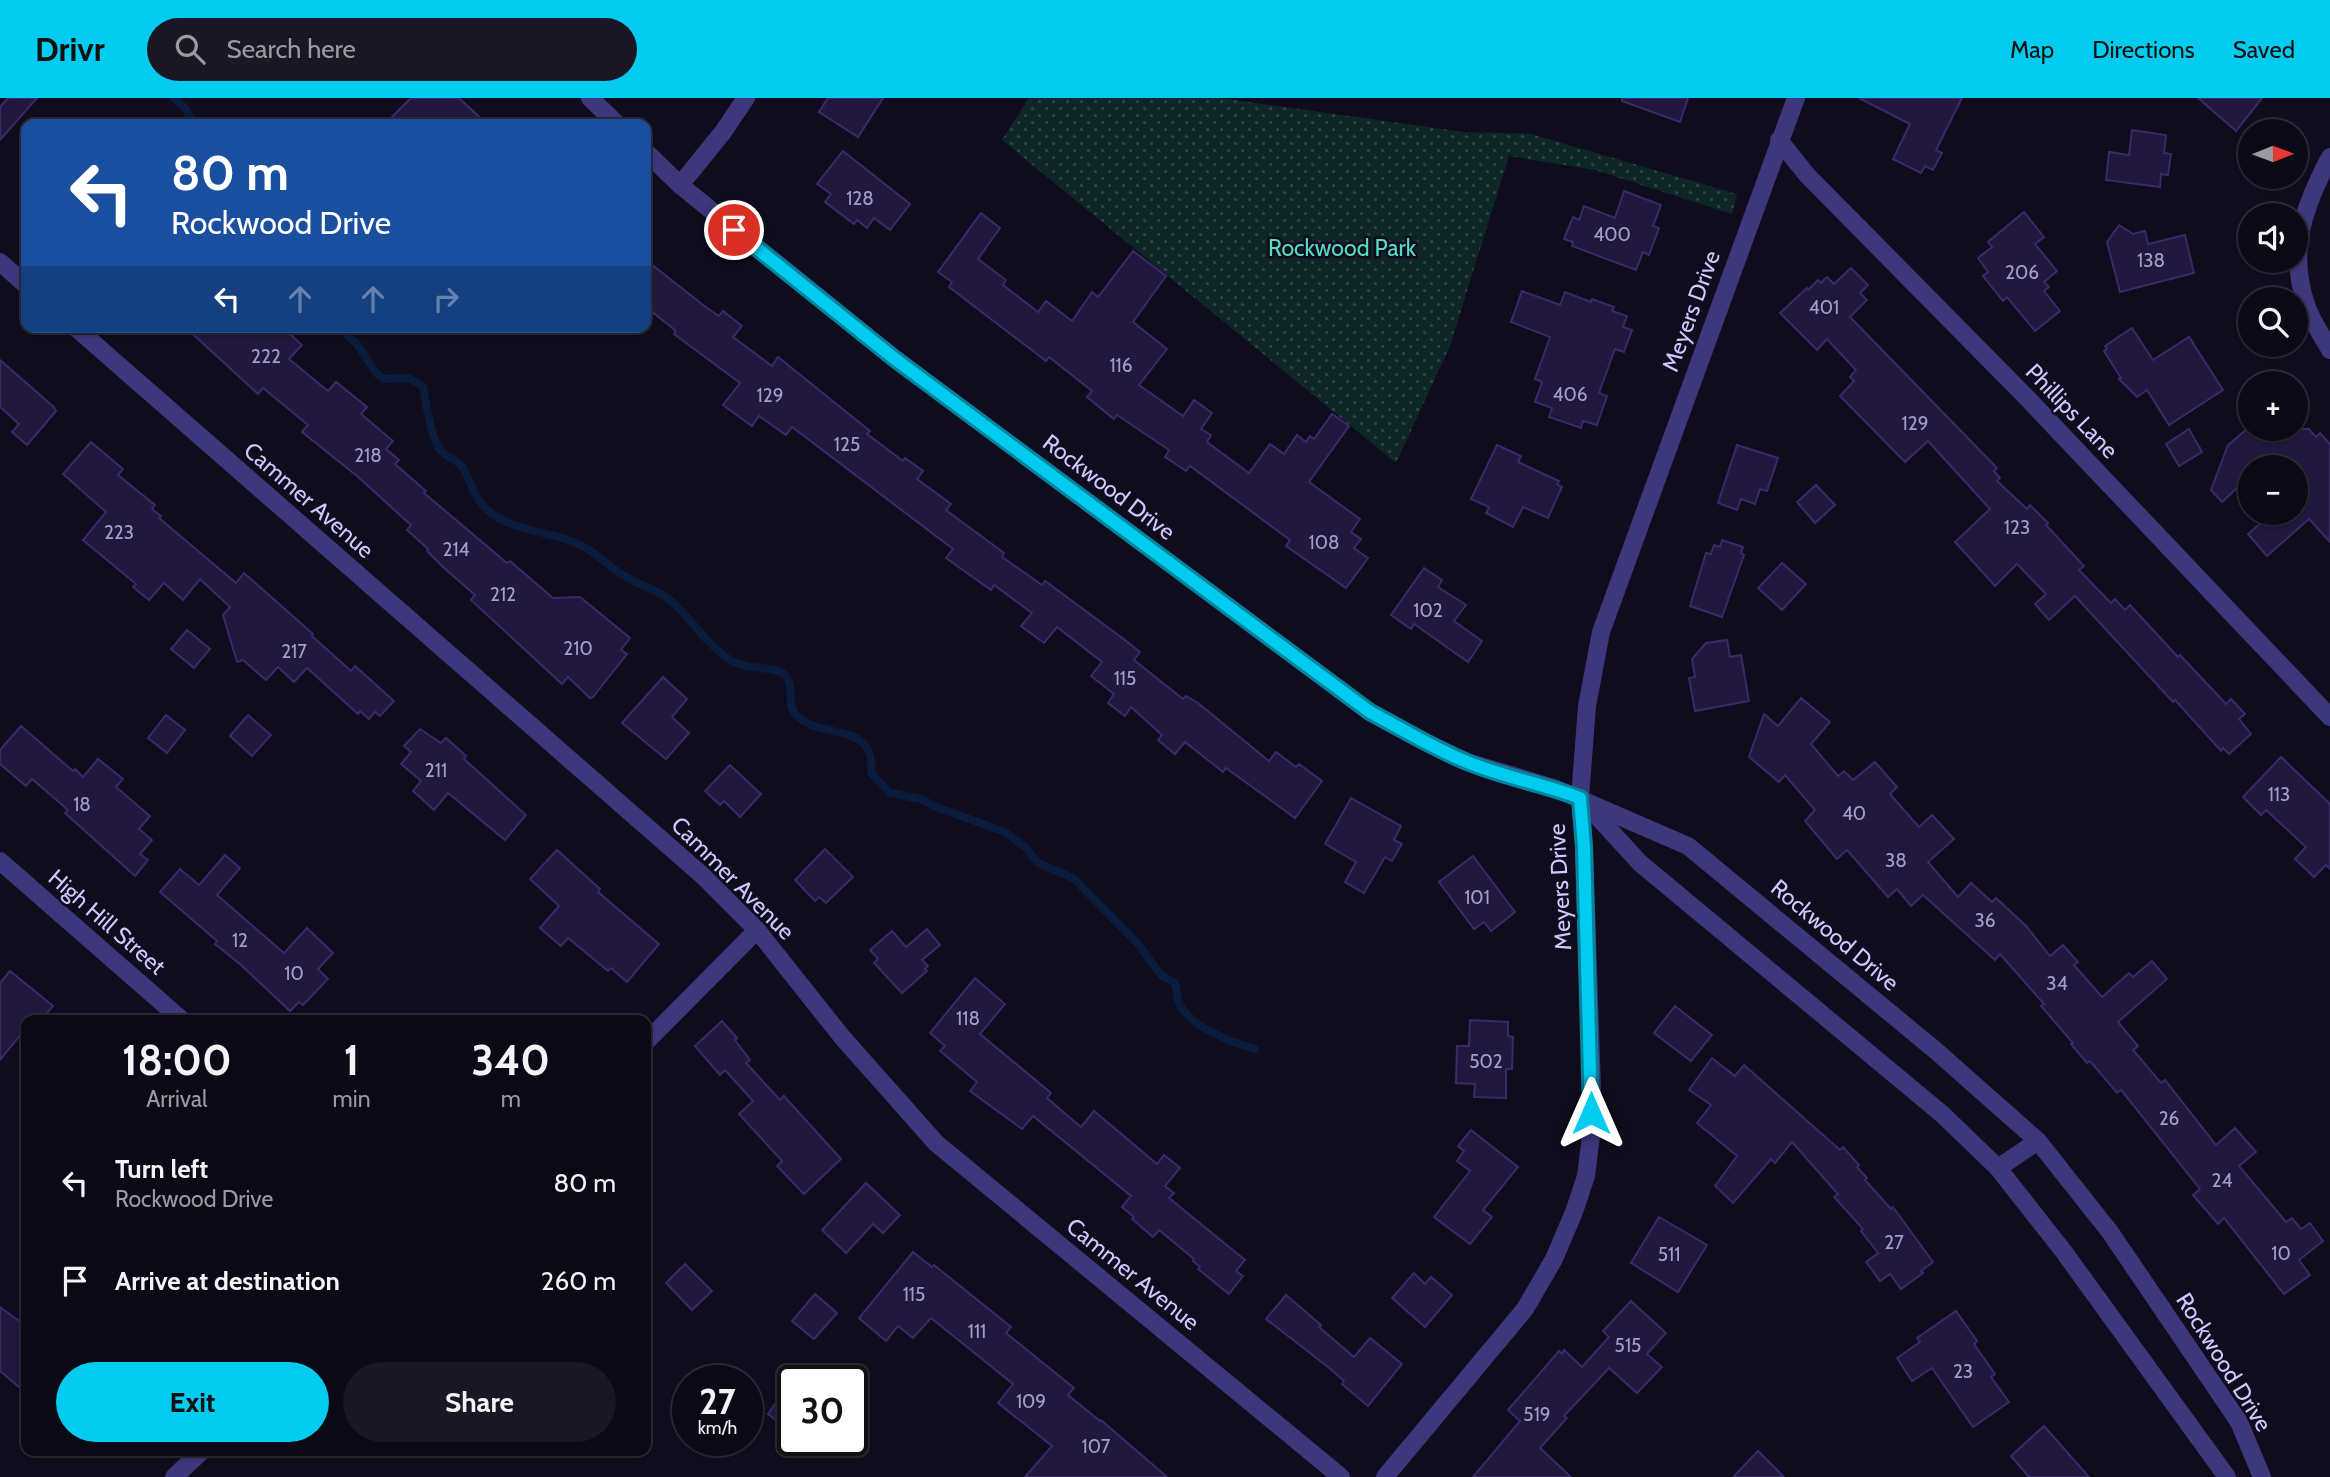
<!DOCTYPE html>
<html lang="en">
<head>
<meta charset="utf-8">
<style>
	body { margin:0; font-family:Cabin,sans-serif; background:#191723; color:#f1f3f6; height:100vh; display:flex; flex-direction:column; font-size:26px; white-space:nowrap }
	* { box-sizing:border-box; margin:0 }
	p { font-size:23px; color:#9a9aa1 }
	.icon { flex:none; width:38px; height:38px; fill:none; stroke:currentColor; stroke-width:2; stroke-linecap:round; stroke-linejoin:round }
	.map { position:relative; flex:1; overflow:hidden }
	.side { position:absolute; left:21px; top:917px; width:630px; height:441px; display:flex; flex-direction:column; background:#0b0916; border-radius:14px; box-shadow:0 2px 5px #0004,0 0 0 2px #2b2a35 }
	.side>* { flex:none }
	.banner { position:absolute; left:21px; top:21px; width:630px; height:214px; border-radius:14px; box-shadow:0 2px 5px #0004,0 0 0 2px #2b2a35; background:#1a4fa0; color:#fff; overflow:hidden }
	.needle { width:46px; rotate:89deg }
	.tools { position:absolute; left:2238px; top:21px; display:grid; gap:14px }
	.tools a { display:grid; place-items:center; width:70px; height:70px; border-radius:50%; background:#0b0916; box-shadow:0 2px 5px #0004,0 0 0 2px #2b2a35; font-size:35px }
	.speed { position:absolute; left:672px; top:1267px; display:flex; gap:14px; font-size:35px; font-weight:700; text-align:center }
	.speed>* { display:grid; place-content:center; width:91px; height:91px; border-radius:50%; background:#0b0916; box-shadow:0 2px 5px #0004,0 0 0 2px #2b2a35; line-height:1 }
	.speed small { font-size:18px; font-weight:400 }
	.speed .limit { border:4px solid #111; border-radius:10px; background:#fff; color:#111 }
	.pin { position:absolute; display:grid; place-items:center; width:60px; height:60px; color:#fff; margin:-30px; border:4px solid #fff; border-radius:50%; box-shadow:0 2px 7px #0007 }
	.me { position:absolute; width:77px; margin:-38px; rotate:0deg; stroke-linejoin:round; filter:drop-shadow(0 0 5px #0008) }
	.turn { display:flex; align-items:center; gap:24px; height:147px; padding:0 35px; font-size:32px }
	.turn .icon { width:91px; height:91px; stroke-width:2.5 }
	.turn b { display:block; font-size:49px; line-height:60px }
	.lanes { display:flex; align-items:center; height:66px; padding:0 35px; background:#0003; justify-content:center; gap:35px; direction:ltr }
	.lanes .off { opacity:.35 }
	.eta { display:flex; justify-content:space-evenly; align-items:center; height:119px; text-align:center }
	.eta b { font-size:42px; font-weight:700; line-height:49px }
	.cta { display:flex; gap:14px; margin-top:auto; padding:14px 35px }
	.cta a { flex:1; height:80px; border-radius:42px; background:#02cbf0; color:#111; font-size:28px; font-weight:700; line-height:80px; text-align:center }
	.cta a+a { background:#191723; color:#f1f3f6 }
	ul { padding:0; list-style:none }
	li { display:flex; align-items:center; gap:21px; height:98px; padding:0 35px }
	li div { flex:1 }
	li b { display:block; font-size:26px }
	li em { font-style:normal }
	header { display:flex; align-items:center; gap:42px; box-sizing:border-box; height:98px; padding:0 35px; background:#02cbf0; color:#111 }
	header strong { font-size:33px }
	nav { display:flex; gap:38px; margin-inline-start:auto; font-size:24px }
	.search { width:490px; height:63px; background:#191723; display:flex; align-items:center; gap:18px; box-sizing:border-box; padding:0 24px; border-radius:38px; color:#9a9aa1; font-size:26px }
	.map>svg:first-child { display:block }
	.grass { fill:url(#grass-dots) }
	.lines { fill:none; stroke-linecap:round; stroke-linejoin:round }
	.stream { stroke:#0b1b3c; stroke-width:8 }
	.building { fill:#21183d; stroke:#3a2a69; stroke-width:2 }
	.minor { stroke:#3d377b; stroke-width:18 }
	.route-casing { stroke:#01849c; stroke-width:18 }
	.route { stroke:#02cbf0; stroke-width:12 }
	.labels { text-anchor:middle; stroke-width:5; stroke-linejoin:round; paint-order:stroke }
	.number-label { font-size:19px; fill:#a59cce }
	.park-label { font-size:23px; fill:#55ddc2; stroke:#0f0c1d }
	.street-label { font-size:23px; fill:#d1c8ff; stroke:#0f0c1d }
</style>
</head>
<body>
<header>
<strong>Drivr</strong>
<div class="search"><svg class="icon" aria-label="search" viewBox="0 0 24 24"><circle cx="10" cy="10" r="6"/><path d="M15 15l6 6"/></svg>Search here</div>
<nav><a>Map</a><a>Directions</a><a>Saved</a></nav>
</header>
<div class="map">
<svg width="2330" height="1379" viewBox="0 0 2330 1379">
	<defs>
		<pattern id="grass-dots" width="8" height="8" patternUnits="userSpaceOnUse" patternTransform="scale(1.75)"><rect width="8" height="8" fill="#0f2626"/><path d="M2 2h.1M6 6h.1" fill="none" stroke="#314447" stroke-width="1.8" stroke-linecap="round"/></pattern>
	</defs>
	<rect width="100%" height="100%" fill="#0f0c1d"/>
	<path class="grass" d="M1029 0H1220L1464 34 1531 36 1737 96 1732 116 1595 72 1509 58 1450 248 1396 365 1002 42Z"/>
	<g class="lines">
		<g class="stream">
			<path d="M174 0 184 9 195 26"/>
			<path d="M339 229 356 245 377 276 384 281 409 280 423 289C427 307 430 342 442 354 448 361 458 361 463 370 472 385 473 398 486 411 513 436 558 432 589 452 601 460 611 470 623 477 637 487 657 491 670 502 692 520 705 546 730 562 747 573 774 567 785 577 795 587 786 606 796 617 821 643 876 622 871 675L890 695 921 701 936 709 1005 734 1026 750 1038 765 1073 780 1139 847 1161 877 1175 885C1178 893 1176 900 1180 907 1193 930 1231 944 1255 951"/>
		</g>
	</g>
	<g class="building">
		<path d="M8 0H37L0 42V9Z"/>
		<path d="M411 0H459L487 26H385Z"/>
		<path d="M828 0H883L858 39 819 14Z"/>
		<path d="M1622 0H1688L1680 24 1622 3Z"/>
		<path d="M1859 0H1962L1936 52 1942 55 1933 72 1925 68 1921 75 1893 61 1910 26Z"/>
		<path d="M2198 0H2262L2236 33Z"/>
		<path d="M2132 32 2166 37 2164 55 2171 56 2168 77 2161 76 2160 89 2106 82 2109 54 2129 57Z"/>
		<path d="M843 53 910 106 890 132 874 120 867 130 857 122 854 126 825 104 831 96 817 86Z"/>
		<path d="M1624 93 1661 107 1653 128 1659 130 1649 157 1643 154 1636 172 1572 148 1573 144 1564 141 1573 119 1579 122 1584 108 1615 120Z"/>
		<path d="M2024 114 2044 139 2035 146 2057 173 2044 184 2049 189 2044 193 2060 213 2035 233 2007 199 2003 203 1983 178 1988 174 1978 160 1992 149 1988 144Z"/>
		<path d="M981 115 1000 130 978 161 1006 182 1003 187 1038 214 1046 203 1072 223 1092 194 1098 199 1133 153 1166 178 1133 224 1167 251 1139 287 1183 318 1194 302 1212 315 1201 331 1211 337 1207 344 1249 375 1270 346 1284 356 1297 337 1306 344 1310 338 1314 341 1332 316 1349 328 1309 384 1360 421 1351 434 1361 441 1354 450 1368 460 1346 490 1286 448 1290 442 1190 368 1186 373 1165 359 1169 352 1117 317 1114 321 1087 299 1092 293 1049 259 1046 263 949 189 952 184 938 174Z"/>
		<path d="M2119 127 2133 136 2145 133 2148 146 2185 137 2194 175 2120 194 2107 144Z"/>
		<path d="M646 162 707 210 719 218 723 213 742 228 733 239 772 268 778 259 870 333 867 336 903 363 905 360 923 373 917 381 951 406 946 412 1004 455 1002 459 1042 487 1045 483 1121 539 1140 554 1134 562 1183 601 1186 598 1198 605 1269 663 1276 654 1296 669 1299 666 1322 683 1295 720 1226 670 1223 674 1185 644 1175 656 1158 642 1162 637 1131 609 1125 618 1108 605 1114 596 1091 578 1102 564 1057 529 1044 545 1021 528 1032 515 994 487 991 492 946 460 953 451 792 329 786 337 759 318 752 328 723 307 740 285 674 236 676 233 646 209Z"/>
		<path d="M1851 170 1868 187 1860 195 1867 202 1850 219 1997 370 1994 373 2000 380 1997 383 2027 411 2030 407 2048 425 2046 427 2084 468 2079 472 2111 505 2115 501 2125 512 2130 507 2178 559 2180 557 2226 606 2231 601 2245 616 2239 621 2251 636 2229 656 2223 650 2221 653 2175 602 2173 604 2075 498 2049 522 2035 506 2046 496 2017 466 1995 488 1955 444 1990 411 1928 343 1905 364 1840 298 1854 283 1850 279 1856 272 1827 241 1817 252 1780 215 1807 190 1808 192 1818 182 1821 185 1827 179 1834 186Z"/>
		<path d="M1522 193 1560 207 1565 194 1591 204 1592 201 1614 209 1612 213 1627 218 1623 229 1632 232 1624 254 1615 251 1599 295 1607 298 1597 327 1583 323 1581 330 1549 319 1552 310 1535 304 1542 284 1535 281 1550 239 1511 224Z"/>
		<path d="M185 229H282L302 247 289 261 328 293 336 284 367 309 361 316 393 343 386 351 399 362 395 366 426 393 424 395 507 465 510 463 553 500 580 499 630 540 621 552 627 556 593 599 590 600 568 579 562 586 471 502 475 497 443 469 427 453 428 451 407 432 411 427 357 378 302 334 308 327 263 290 258 296Z"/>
		<path d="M2132 230 2153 262 2189 239 2223 292 2169 327 2147 292 2137 299 2119 281 2121 280 2104 253 2107 251 2105 248Z"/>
		<path d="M0 262 54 309 56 313 27 347 12 334 19 326 0 309Z"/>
		<path d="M2189 331 2202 354 2179 368 2166 346Z"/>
		<path d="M2247 331H2309L2316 339 2320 335 2330 346V444L2309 421 2267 458 2248 436 2272 415H2296V369H2250V378L2222 404 2211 392 2228 347Z"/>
		<path d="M91 344 123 371 118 377 155 407 152 411 161 418 159 420 236 485 244 475 313 536 312 538 351 573 355 568 394 603 380 618 375 614 369 621 360 613 358 616 307 570 294 584 278 569 266 582 243 562 237 564 223 517 230 509 200 481 183 502 164 485 149 502 133 489 136 486 83 442 106 414 63 376Z"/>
		<path d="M1497 347 1521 358 1518 364 1559 383 1557 386 1562 389 1548 420 1523 409 1513 429 1486 415 1489 409 1471 401Z"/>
		<path d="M1737 347 1778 360 1767 393 1760 391 1755 406 1741 401 1737 412 1718 405Z"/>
		<path d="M1816 387 1835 407 1815 425 1797 404Z"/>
		<path d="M1722 442 1743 449 1741 455 1744 457 1722 519 1690 508 1706 455 1711 456 1714 447 1720 449Z"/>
		<path d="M1782 465 1806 486 1782 512 1758 490Z"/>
		<path d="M1424 470 1442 482 1438 489 1466 507 1454 523 1482 543 1468 564 1414 526 1411 531 1391 517Z"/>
		<path d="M187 532 210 551 194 570 171 551Z"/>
		<path d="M1727 542 1730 559 1741 557 1749 603 1695 613 1689 580 1695 579 1692 561 1706 545Z"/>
		<path d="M663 579 687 601 672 619 689 635 666 661 622 625Z"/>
		<path d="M1801 600 1830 624 1811 646 1838 678 1844 673 1853 682 1875 664 1897 689 1890 696 1919 729 1932 717 1954 741 1928 764 1958 799 1971 785 1992 804 1996 800 2026 828 2050 858 2063 847 2078 864 2074 867 2102 899 2129 875 2133 879 2152 863 2167 881 2118 924 2138 948 2133 952 2161 985 2165 982 2216 1047 2235 1030 2256 1054 2239 1068 2286 1124 2292 1120 2301 1131 2310 1125 2323 1143 2299 1162 2310 1177 2284 1196 2224 1120 2218 1126 2193 1097 2200 1091 2121 992 2117 995 2090 963 2087 965 2071 946 2073 945 2041 908 2044 906 2000 856 1995 862 1923 797 1911 808 1897 791 1888 799 1847 752 1837 761 1805 723 1815 712 1785 677 1779 684 1749 659 1764 616 1778 628Z"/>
		<path d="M166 617 185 632 167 655 148 640Z"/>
		<path d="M248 617 271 637 252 658 230 638Z"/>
		<path d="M21 628 73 673 75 671 83 679 98 661 123 681 116 689 150 718 139 731 152 742 140 756 148 762 135 778 65 715 68 712 32 681 26 688 0 666V652Z"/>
		<path d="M420 631 441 645 446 640 466 658 464 661 526 717 505 742 448 695 434 712 413 693 421 683 401 666 411 654 404 648Z"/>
		<path d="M2281 659 2330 706V771L2326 767 2314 779 2295 761 2306 749 2266 712 2261 717 2243 699Z"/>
		<path d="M730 667 761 696 740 719 724 703 720 707 705 693Z"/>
		<path d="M1351 700 1401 728 1394 742 1402 746 1392 763 1385 759 1364 795 1345 784 1356 764 1325 746Z"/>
		<path d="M825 751 853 779 826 805 819 799 815 803 795 782Z"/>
		<path d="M557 752 600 791 598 794 659 846 627 884 611 870 608 873 568 840 561 848 540 830 559 808 530 781Z"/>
		<path d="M225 757 240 770 217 797 284 855 307 830 333 855 318 871 328 881 303 907 299 904 290 913 241 867 215 846 217 843 160 794 180 771 199 787Z"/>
		<path d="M1473 758 1515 814 1491 833 1484 824 1474 831 1439 784Z"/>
		<path d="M927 831 940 847 922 862 928 868 925 871 927 873 902 895 874 865 878 861 870 852 892 833 906 849Z"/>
		<path d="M10 873 53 908 41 922H26V930L0 962V885Z"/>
		<path d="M975 880 1005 906 980 936 1051 995 1047 1000 1081 1029 1094 1013 1157 1066 1164 1057 1180 1070 1165 1088 1174 1095 1169 1100 1245 1162 1236 1173 1243 1178 1229 1196 1198 1171 1200 1169 1193 1163 1194 1161 1159 1132 1153 1139 1132 1121 1134 1119 1122 1109 1131 1098 1033 1018 1022 1031 970 993 977 984 940 953 945 948 930 935Z"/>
		<path d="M1675 908 1712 937 1691 963 1654 935Z"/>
		<path d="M1470 922 1508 924V938L1513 939 1512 971H1506V1000L1474 999 1475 986 1456 985 1457 948H1469Z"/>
		<path d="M722 923 737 940 735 942 750 962 746 965 780 1002 784 998 841 1061 804 1096 777 1068 782 1063 739 1016 753 1003 725 972 720 977 695 948Z"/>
		<path d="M1712 960 1735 978 1744 967 1840 1052 1843 1049 1859 1067 1857 1069 1867 1080 1865 1082 1891 1111 1893 1109 1933 1164 1921 1173 1923 1175 1901 1191 1890 1176 1880 1183 1866 1164 1878 1155 1861 1133 1863 1131 1834 1099 1838 1096 1792 1044 1775 1065 1771 1061 1733 1105 1715 1088 1737 1058 1697 1025 1711 1007 1689 992Z"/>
		<path d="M1471 1032 1518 1069 1483 1112 1492 1119 1470 1146 1434 1119 1470 1073 1457 1063 1464 1053 1458 1048Z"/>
		<path d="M866 1085 900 1117 883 1135 873 1126 846 1155 822 1132Z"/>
		<path d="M1659 1119 1707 1147 1678 1194 1631 1165Z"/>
		<path d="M913 1154 932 1169 934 1167 1011 1229 1006 1235 1074 1290 1068 1297 1100 1323 1101 1322 1167 1379H1025L1052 1348 998 1305 1013 1286 931 1220 913 1240 898 1228 886 1243 859 1220Z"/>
		<path d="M685 1166 712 1193 692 1212 666 1185Z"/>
		<path d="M1414 1175 1425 1186 1431 1179 1452 1197 1425 1229 1392 1200Z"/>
		<path d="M815 1196 837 1215 814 1241 792 1223Z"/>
		<path d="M1286 1197 1321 1227 1319 1229 1354 1259 1370 1240 1402 1266 1368 1308 1342 1286 1344 1283 1328 1269 1266 1221Z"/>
		<path d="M1631 1203 1666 1235 1647 1256 1662 1269 1637 1295 1609 1270 1564 1318 1567 1320 1540 1350 1571 1379H1473L1520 1323 1508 1312 1559 1253 1562 1256 1564 1252 1582 1269 1609 1239 1603 1233Z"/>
		<path d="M0 1209 26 1228V1295L0 1273Z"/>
		<path d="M1956 1213 1977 1243 1974 1246 1995 1276 1991 1279 2009 1304 1973 1329 1932 1270 1912 1283 1897 1260 1920 1244 1917 1240Z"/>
		<path d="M781 1298 793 1307V1335L768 1316Z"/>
		<path d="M2044 1328 2089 1379H2029L2011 1358Z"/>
		<path d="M1758 1353 1784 1379H1733Z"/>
	</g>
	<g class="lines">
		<g class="minor">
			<path d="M590 0 617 26"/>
			<path d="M1779 42 1807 77 2030 303 2330 619"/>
			<path d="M646 54 680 87 895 261 1370 614 1423 643 1467 664 1554 690 1688 748 1935 952 2038 1043 2110 1134 2239 1324 2262 1379"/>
			<path d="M2330 59C2304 108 2287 154 2307 209 2312 223 2322 238 2330 252"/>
			<path d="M680 87 723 34 746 0"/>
			<path d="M0 164 26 187"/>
			<path d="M75 229 703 778 757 832 842 939 936 1045 1341 1379"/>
			<path d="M1585 705 1640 765 1942 1016 1998 1070 2064 1154 2227 1379"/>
			<path d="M0 763 182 922"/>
			<path d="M646 944 757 832"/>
			<path d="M1998 1070 2038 1043"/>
			<path d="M174 1379 202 1353"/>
			<path d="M1385 1379 1525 1211 1554 1161 1574 1114 1586 1078 1591 1038 1592 991 1584 749 1580 700 1587 608 1601 534 1796 0"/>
		</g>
	</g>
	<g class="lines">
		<defs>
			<path id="route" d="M734 132 895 261 1370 614C1402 631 1433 650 1467 664 1503 679 1543 686 1580 700L1584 749 1591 1015"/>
		</defs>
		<use href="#route" class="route-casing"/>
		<use href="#route" class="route"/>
	</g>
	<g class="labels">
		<g class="number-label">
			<text x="860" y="107">128</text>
			<text x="1612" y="143">400</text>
			<text x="2151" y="169">138</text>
			<text x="2022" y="181">206</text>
			<text x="1824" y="216">401</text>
			<text x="266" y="265">222</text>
			<text x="1121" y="274">116</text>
			<text x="1570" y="303">406</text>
			<text x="770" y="304">129</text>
			<text x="1915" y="332">129</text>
			<text x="847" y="353">125</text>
			<text x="368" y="364">218</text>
			<text x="2017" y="436">123</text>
			<text x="119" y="441">223</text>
			<text x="1324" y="451">108</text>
			<text x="456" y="458">214</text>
			<text x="503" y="503">212</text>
			<text x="1428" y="519">102</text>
			<text x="578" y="557">210</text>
			<text x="294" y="560">217</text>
			<text x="1125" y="587">115</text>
			<text x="436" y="679">211</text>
			<text x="2279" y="703">113</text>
			<text x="82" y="713">18</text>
			<text x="1854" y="722">40</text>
			<text x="1896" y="769">38</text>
			<text x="1477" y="806">101</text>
			<text x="1985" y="829">36</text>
			<text x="240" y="849">12</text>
			<text x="294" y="882">10</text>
			<text x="2057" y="892">34</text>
			<text x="968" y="927">118</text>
			<text x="1486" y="970">502</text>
			<text x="2169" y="1027">26</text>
			<text x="2222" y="1089">24</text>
			<text x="1894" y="1151">27</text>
			<text x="2281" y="1162">10</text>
			<text x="1669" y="1163">511</text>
			<text x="914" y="1203">115</text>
			<text x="977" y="1240">111</text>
			<text x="1628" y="1254">515</text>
			<text x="1963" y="1280">23</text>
			<text x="1031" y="1310">109</text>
			<text x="1537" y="1323">519</text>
			<text x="1096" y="1355">107</text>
		</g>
		<g class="park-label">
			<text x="1342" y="158">Rockwood Park</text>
		</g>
		<g class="street-label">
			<text transform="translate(1691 213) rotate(-70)" y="8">Meyers Drive</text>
			<text transform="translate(2072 313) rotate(46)" y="8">Phillips Lane</text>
			<text transform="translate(1109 389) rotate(37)" y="8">Rockwood Drive</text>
			<text transform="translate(309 402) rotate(41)" y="8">Cammer Avenue</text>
			<text transform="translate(733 780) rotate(45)" y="8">Cammer Avenue</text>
			<text transform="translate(1560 789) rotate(-93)" y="8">Meyers Drive</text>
			<text transform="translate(107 824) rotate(41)" y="8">High Hill Street</text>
			<text transform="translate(1835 837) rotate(40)" y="8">Rockwood Drive</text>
			<text transform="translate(1133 1176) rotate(39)" y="8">Cammer Avenue</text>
			<text transform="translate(2224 1264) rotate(58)" y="8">Rockwood Drive</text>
		</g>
	</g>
</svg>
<div class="tools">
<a><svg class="needle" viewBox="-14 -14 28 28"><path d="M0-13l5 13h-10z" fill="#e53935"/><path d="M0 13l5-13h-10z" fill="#9a9aa1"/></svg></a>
<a><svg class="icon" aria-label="sound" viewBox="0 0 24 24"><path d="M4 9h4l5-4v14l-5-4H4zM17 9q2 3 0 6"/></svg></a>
<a><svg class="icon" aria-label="search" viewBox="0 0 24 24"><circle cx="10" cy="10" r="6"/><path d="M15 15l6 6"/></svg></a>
<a>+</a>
<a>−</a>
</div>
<div class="speed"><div>27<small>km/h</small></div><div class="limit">30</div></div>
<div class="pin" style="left:734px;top:132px;background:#d93025"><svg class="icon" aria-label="arrive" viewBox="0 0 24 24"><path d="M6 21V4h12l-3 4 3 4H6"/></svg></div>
<svg class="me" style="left:1591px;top:1015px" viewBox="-20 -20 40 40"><path d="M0-17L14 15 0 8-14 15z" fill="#02cbf0" stroke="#fff" stroke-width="4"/></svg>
<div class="banner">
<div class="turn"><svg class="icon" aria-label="left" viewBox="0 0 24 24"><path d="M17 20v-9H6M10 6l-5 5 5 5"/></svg><div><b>80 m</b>Rockwood Drive</div></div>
<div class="lanes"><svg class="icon" aria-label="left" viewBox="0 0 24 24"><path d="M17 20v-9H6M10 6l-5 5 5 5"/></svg><svg class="icon off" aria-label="ahead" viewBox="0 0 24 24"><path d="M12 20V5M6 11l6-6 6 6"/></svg><svg class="icon off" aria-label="ahead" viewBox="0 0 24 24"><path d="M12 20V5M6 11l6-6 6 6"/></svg><svg class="icon off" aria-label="right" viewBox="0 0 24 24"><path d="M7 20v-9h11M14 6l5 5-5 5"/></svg></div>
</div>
<section class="side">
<div class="eta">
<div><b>18:00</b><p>Arrival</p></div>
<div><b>1</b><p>min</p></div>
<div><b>340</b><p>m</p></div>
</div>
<ul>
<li><svg class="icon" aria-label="left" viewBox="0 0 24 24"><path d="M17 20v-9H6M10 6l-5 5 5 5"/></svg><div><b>Turn left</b><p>Rockwood Drive</p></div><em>80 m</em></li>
<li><svg class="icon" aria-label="arrive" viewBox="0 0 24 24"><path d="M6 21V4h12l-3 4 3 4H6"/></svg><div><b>Arrive at destination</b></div><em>260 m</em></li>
</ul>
<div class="cta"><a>Exit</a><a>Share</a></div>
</section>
</div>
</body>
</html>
